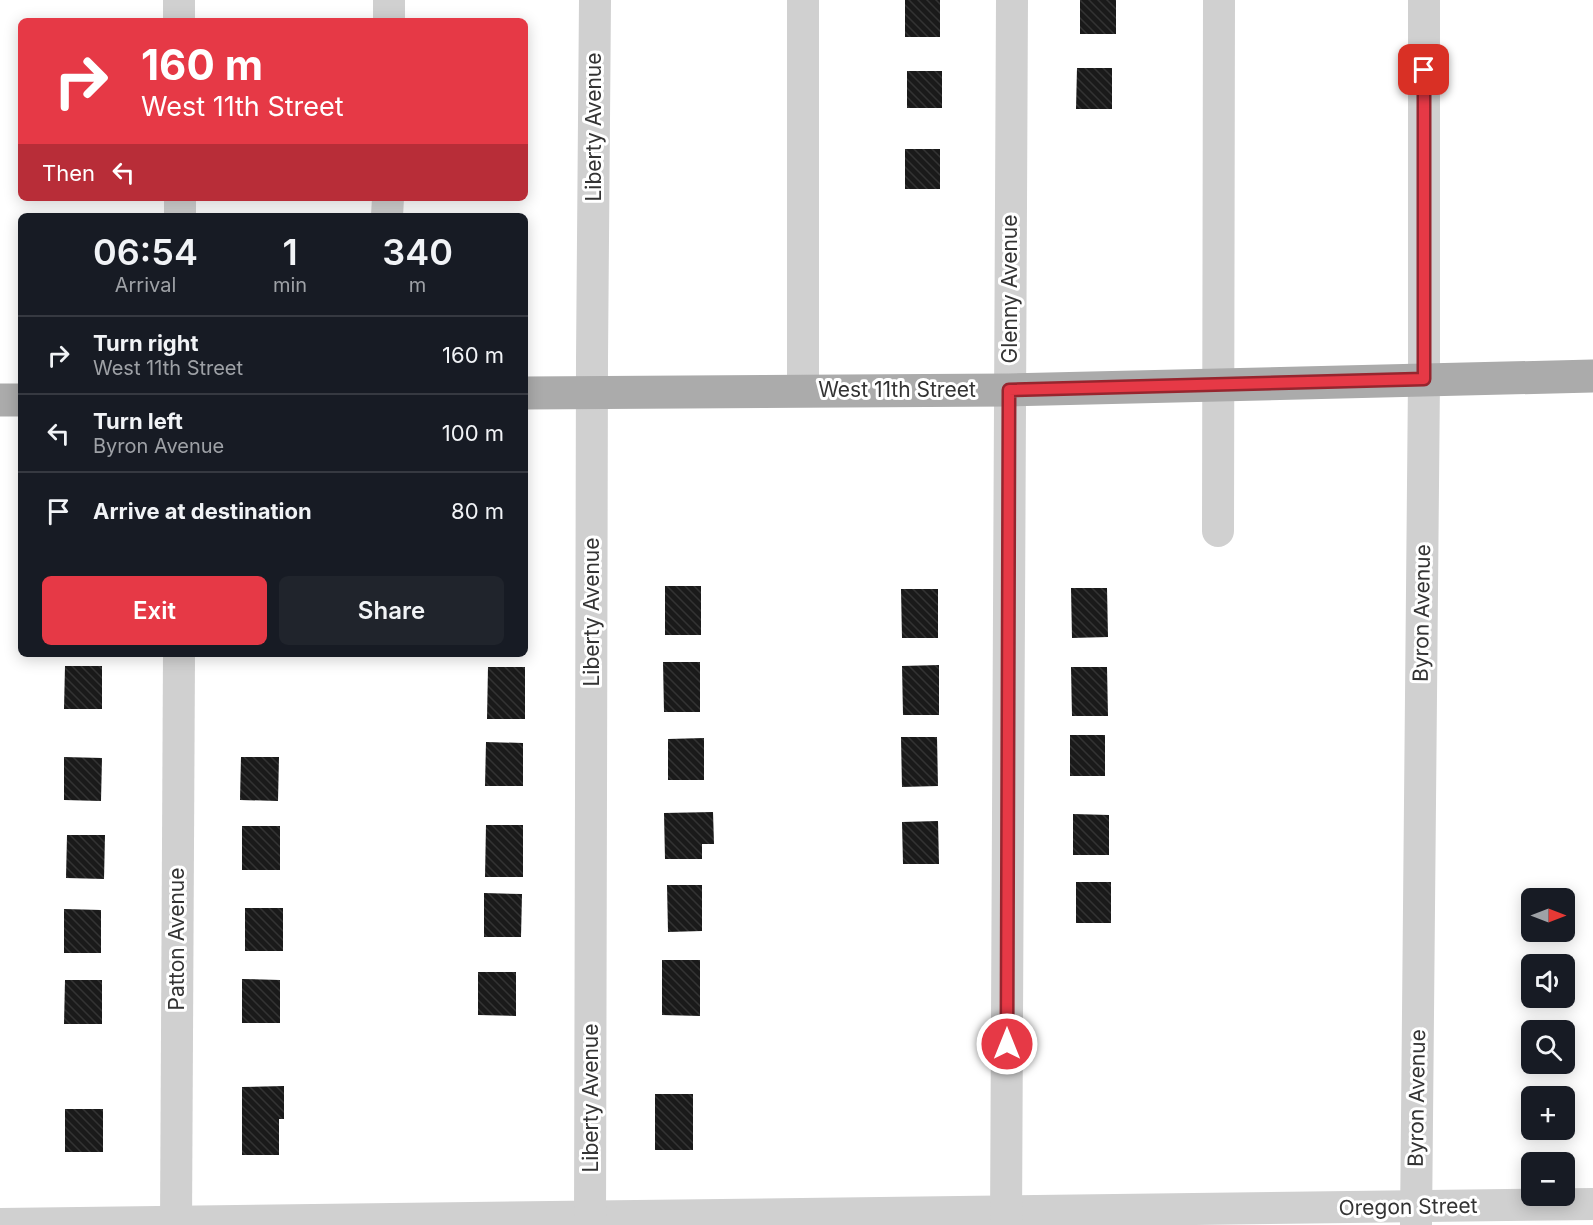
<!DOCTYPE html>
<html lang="en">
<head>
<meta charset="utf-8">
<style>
	body { margin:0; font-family:Inter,sans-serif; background:#20242c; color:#f1f3f6; height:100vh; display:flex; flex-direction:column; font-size:22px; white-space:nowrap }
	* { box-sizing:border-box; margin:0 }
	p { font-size:20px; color:#9ea1a6 }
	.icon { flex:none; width:33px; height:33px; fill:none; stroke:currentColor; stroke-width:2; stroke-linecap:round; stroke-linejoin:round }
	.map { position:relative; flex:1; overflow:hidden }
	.details { position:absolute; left:18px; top:213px; width:510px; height:444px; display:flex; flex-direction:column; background:#171b24; border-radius:9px; box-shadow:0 3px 15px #0003 }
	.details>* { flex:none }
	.hud { position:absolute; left:18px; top:18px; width:510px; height:183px; border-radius:9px; box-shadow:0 3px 15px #0003; background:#e63946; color:#fff; overflow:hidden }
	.needle { width:39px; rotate:90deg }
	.fabs { position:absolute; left:1521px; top:888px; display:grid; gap:12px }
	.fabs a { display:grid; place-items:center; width:54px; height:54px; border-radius:9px; background:#171b24; box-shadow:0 3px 15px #0003; font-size:30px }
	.pin { position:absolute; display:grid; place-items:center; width:51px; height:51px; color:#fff; margin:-26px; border-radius:12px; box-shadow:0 3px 9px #0006 }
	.me { position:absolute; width:66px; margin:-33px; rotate:0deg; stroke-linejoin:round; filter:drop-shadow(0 0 4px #0008) }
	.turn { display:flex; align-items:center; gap:21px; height:126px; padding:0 24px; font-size:27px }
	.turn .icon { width:78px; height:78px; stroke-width:2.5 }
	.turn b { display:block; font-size:42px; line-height:51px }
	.then { display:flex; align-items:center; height:57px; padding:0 24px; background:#0003; gap:12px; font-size:22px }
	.eta { display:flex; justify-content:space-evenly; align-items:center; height:102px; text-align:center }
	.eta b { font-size:36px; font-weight:600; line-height:42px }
	.cta { display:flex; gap:12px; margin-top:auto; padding:12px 24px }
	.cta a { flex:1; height:69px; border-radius:9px; background:#e63946; color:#fff; font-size:24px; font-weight:600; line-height:69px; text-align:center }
	.cta a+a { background:#20242c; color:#f1f3f6 }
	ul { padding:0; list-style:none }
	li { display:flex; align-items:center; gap:18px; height:78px; padding:0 24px; border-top:2px solid #363941 }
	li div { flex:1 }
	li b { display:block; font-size:22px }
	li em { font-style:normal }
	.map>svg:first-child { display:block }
	.building { fill:url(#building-back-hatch) }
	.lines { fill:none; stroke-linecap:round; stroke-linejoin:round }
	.minor { stroke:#d0d0d0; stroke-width:32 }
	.major { stroke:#ababab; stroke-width:33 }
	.route-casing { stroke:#96252e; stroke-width:15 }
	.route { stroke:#e63946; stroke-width:10 }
	.labels { text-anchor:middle; stroke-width:6; stroke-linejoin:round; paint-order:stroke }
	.street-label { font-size:21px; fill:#333; stroke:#fff }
</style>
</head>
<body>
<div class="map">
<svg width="1593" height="1225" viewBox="0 0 1593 1225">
	<defs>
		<pattern id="building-back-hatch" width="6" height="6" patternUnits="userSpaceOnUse" patternTransform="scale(1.5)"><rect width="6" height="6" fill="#1a1a1a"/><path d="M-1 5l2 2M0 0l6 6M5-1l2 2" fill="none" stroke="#333"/></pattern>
	</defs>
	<rect width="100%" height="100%" fill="#fff"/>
	<g class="building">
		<rect x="905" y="0" width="35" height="37"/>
		<rect x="1080" y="0" width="36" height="34"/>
		<path d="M1077 68H1112V109H1076Z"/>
		<rect x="907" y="71" width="35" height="37"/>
		<rect x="905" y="149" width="35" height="40"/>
		<rect x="665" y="586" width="36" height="49"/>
		<path d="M1071 588H1107L1108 637 1072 638Z"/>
		<path d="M901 589H938V638H902Z"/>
		<path d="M663 662H700V712H664Z"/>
		<path d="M939 665V715H903L902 666Z"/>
		<path d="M65 666H102V709H64Z"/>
		<path d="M488 667H525V719H487Z"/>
		<path d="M1071 667H1107L1108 716H1072Z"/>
		<rect x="1070" y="735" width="35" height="41"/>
		<path d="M901 737H937L938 786 902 787Z"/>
		<path d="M704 738V780H668V739Z"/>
		<path d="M486 742 523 743V786H485Z"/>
		<path d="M64 757 102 758 101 801 64 800Z"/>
		<path d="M241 757H279L278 801 240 800Z"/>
		<path d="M713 812 714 844H702V859H665L664 813Z"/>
		<path d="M1073 814 1109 815V855H1073Z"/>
		<path d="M938 821 939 864H903L902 822Z"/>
		<path d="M486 825H523V877H485Z"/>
		<rect x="242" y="826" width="38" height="44"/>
		<path d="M67 835H105L104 879 66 878Z"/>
		<rect x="1076" y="882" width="35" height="41"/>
		<path d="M667 885H702V931L668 932Z"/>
		<path d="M484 893 522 894 521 937H484Z"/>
		<rect x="245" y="908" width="38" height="43"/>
		<path d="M64 909 101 910V953H64Z"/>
		<path d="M662 960H700V1016L662 1015Z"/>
		<path d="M478 972H516V1016L478 1015Z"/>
		<path d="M242 979 280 980V1023H242Z"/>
		<path d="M65 980H102V1024H64Z"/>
		<path d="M284 1086V1119H279V1155H242V1087Z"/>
		<rect x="655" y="1094" width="38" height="56"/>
		<rect x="65" y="1109" width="38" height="43"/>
	</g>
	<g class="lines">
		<g class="minor">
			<path d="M179 0V21"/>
			<path d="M803 0V391"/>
			<path d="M389 21V0"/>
			<path d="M180 198V216"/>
			<path d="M387 216 388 198"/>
			<path d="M1218 531 1219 0"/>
			<path d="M0 1224 1593 1204"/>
			<path d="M176 1225 179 654"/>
			<path d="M590 1225 592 359 595 0"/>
			<path d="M1006 1225 1012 0"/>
			<path d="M1416 1225 1424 379V0"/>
		</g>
		<g class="major">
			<path d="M525 393 1009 390 1593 376"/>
			<path d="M0 400H21"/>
		</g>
	</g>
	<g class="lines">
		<defs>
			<path id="route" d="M1007 1044 1009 390 1424 379V70"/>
		</defs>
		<use href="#route" class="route-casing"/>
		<use href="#route" class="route"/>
	</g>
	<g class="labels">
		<g class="street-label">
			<text transform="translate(594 127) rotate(-90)" y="7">Liberty Avenue</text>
			<text transform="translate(1010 289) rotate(-90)" y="7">Glenny Avenue</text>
			<text x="897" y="397">West 11th Street</text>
			<text transform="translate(592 612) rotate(-90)" y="7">Liberty Avenue</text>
			<text transform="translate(1422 613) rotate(-89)" y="7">Byron Avenue</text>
			<text transform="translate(177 939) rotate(-90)" y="7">Patton Avenue</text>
			<text transform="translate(591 1098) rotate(-90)" y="7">Liberty Avenue</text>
			<text transform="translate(1417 1098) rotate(-89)" y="7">Byron Avenue</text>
			<text transform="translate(1408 1207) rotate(-1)" y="7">Oregon Street</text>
		</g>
	</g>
</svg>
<div class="fabs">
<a><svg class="needle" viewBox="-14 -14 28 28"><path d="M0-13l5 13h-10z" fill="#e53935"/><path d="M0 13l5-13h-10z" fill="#9ea1a6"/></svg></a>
<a><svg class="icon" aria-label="sound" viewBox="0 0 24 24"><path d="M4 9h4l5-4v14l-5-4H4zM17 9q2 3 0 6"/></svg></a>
<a><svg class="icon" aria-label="search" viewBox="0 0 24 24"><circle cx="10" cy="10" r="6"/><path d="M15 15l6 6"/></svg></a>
<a>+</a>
<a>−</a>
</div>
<div class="pin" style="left:1424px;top:70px;background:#d93025"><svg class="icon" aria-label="arrive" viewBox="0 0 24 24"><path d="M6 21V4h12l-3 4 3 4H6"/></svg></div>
<svg class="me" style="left:1007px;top:1044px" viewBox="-20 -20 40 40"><circle r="17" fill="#e63946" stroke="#fff" stroke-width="3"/><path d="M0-11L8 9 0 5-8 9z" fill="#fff"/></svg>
<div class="hud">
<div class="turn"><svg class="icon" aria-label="right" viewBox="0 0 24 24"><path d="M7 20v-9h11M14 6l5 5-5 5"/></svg><div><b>160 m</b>West 11th Street</div></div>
<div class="then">Then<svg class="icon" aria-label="left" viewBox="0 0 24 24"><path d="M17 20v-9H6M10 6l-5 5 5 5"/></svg></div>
</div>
<section class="details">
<div class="eta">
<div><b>06:54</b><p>Arrival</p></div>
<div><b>1</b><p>min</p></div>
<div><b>340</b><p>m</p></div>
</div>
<ul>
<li><svg class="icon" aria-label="right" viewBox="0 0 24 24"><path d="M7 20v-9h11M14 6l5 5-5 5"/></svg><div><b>Turn right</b><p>West 11th Street</p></div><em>160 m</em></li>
<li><svg class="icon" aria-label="left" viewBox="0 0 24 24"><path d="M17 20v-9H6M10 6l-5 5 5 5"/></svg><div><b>Turn left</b><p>Byron Avenue</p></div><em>100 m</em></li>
<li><svg class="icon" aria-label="arrive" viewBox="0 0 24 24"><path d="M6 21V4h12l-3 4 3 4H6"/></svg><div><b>Arrive at destination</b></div><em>80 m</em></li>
</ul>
<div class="cta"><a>Exit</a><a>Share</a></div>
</section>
</div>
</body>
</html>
